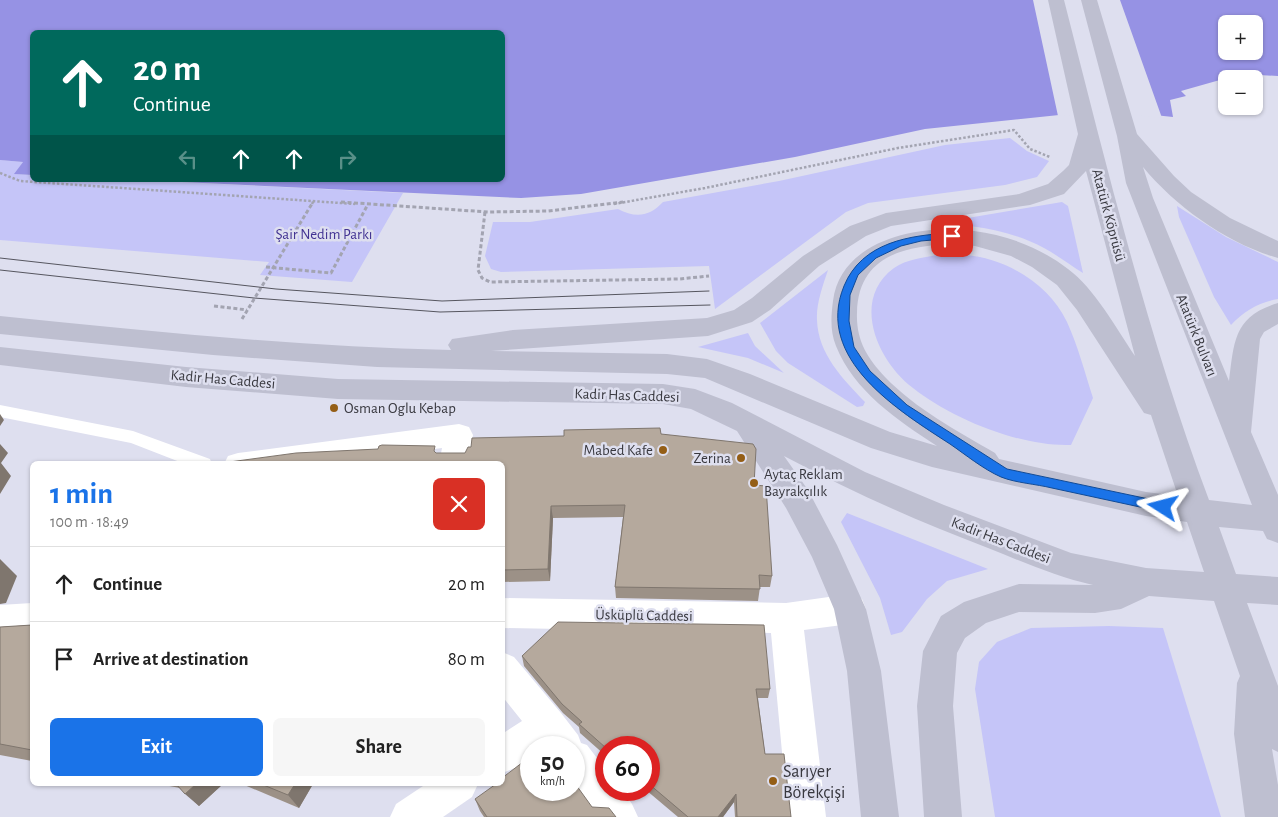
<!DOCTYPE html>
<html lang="en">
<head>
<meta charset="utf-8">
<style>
	body { margin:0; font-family:"Alegreya Sans",sans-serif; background:#f6f6f6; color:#222; height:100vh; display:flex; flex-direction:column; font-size:19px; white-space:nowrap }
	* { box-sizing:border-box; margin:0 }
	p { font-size:16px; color:#767676 }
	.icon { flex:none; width:28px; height:28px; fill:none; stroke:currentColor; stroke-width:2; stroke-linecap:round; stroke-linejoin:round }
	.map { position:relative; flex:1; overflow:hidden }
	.drawer { position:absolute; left:30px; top:461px; width:475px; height:325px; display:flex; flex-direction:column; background:#fff; border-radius:8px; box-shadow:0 1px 4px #0004 }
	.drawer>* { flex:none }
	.hud { position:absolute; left:30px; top:30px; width:475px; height:152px; border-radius:8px; box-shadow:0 1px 4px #0004; background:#00695c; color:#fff; overflow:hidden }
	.buttons { position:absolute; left:1218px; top:15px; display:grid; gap:10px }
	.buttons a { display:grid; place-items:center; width:45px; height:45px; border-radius:8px; background:#fff; box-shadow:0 1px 4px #0004; font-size:25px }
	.speed { position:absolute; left:520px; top:736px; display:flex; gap:10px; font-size:25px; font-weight:700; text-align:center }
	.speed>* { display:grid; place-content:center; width:65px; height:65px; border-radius:50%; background:#fff; box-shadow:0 1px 4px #0004; line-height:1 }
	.speed small { font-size:12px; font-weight:400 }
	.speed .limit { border:8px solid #d22; background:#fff; color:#111 }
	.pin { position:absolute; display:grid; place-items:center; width:42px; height:42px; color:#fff; margin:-21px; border-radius:10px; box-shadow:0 2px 8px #0006 }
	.me { position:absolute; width:55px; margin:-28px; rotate:279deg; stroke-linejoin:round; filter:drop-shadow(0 0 4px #0008) }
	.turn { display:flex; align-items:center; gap:18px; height:105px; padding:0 20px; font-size:22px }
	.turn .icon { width:65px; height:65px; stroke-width:2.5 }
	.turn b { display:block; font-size:35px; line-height:42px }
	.lanes { display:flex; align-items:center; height:48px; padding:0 20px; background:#0003; justify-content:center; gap:25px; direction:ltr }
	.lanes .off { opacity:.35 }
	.round { display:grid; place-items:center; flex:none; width:52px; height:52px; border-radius:8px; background:#f6f6f6 }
	.headline { display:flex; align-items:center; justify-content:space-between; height:85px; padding:0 20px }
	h1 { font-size:30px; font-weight:700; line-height:38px; color:#1a73e8 }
	.primary-button { display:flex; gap:10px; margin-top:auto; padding:10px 20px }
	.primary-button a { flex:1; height:58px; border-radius:8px; background:#1a73e8; color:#fff; font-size:20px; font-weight:700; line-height:58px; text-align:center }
	.primary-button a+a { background:#f6f6f6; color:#222 }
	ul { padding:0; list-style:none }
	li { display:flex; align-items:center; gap:15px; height:75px; padding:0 20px; border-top:1px solid #e0e0e0 }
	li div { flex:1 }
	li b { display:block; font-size:19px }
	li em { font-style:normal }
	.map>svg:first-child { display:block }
	.green { fill:#c5c5f8 }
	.water { fill:#9692e4; fill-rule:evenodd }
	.pier { fill:#dedfef }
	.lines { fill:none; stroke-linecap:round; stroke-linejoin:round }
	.path-far1 { stroke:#a3a4b1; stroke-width:2.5; stroke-dasharray:2.5 2; stroke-linecap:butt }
	.path { stroke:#a3a4b1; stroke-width:3; stroke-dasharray:4 2.5; stroke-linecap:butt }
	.lane { fill:#fff; fill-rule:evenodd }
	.street { fill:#fff; fill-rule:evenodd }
	.primary { fill:#bebfd0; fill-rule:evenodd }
	.tram { stroke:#56565f; stroke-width:1 }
	.wall { fill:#9c9187 }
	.shaded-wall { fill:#7f766e }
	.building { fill:#b5a99d; stroke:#7f766e }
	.route { fill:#1a73e8; stroke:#114b97 }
	.poi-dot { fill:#945e16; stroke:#dedfef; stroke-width:2 }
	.labels { text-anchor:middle; stroke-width:5; stroke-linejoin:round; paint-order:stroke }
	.street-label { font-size:15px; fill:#38383f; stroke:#dedfef }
	.park-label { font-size:15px; fill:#433493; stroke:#dedfef }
	.poi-label { font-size:15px; fill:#38383f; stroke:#dedfef; text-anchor:start }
	.near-poi-label { font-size:18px; fill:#38383f; stroke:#dedfef; text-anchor:start }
</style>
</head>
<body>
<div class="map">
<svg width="1278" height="817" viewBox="0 0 1278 817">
	<rect width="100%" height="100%" fill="#dedfef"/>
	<g class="green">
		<path d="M1010 138 1027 151 1049 161 1037 177 1005 185 868 203 846 212 715 309 709 266 501 272 491 269 485 256 493 222H530L618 209C635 218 649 217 663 202L779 181 945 145Z"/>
		<path d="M0 160 23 162 15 174 32 175V180H139L403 193 352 282 260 275 269 262 0 240Z"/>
		<path d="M1062 202 1068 206 1083 273C1070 265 1057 255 1044 248 1011 230 970 224 932 224Z"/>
		<path d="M1177 206 1226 237 1278 262V299C1259 302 1244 311 1231 325L1214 297 1179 217Z"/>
		<path d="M937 255C946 255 956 254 965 255 1006 258 1049 284 1067 322 1078 346 1085 373 1093 398L1071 445C1021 447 952 419 913 388 878 362 850 300 894 268 907 259 923 258 937 255Z"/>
		<path d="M828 270C823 285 816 304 817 320 818 354 843 379 865 402L863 406 857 407 788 363 776 351 760 323Z"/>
		<path d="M748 333 755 346 784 373 748 358 698 347Z"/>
		<path d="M847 513 988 569 947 581 927 599 902 632 891 635 880 598 841 522Z"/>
		<path d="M1109 626 1163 628 1221 817H995L975 689 979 662 997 642 1031 628Z"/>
	</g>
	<path class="water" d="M0 0H1278V76L1241 74 1181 91 1186 96 1170 100 1173 117 1107 110 925 129 795 157 581 194 521 198 139 180H502V32H32V175L14 174 23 162 0 160ZM1226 24H1254V51H1226Z"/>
	<path class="pier" d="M1033 0H1120L1162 118 1107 112 1058 116Z"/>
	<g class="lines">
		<g class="path-far1">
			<path d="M0 173 20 181 355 204"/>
			<path d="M312 204 314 200"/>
			<path d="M614 204 705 188 898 148 1014 130 1030 149 1050 157"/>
		</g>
		<g class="path">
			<path d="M341 202 488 212 548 211 623 202"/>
			<path d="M485 212 478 270 482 278 490 282 679 279 709 276"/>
			<path d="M266 267 331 273 367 206"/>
			<path d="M214 306 247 310"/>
			<path d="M242 319 313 202"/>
		</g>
		<path class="lane" d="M0 405 133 431 210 459 212 464H185L131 443 0 417Z"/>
		<g class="street">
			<path d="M459 424 469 427 473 435 468 464H439L442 448 326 464H224L228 456 238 453Z"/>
			<path d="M850 594 862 599 866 609 862 619 850 624 804 630 826 817H788L771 633 502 628V598L786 603Z"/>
			<path d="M32 603V633L0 635V605Z"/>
			<path d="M502 652 514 657 561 713 578 735 581 743 587 745 606 770V790H622L632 804 638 817H595L574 788V748H531V757L515 768 502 773V734L522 721 502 696Z"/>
			<path d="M426 784H478L472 797 443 817H390L396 804Z"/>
		</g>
		<path class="primary" d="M1048 0H1064C1107 168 1148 337 1209 500L1252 505 1126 183 1117 136 1081 0H1097L1137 134 1174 176 1191 192 1230 218 1278 241V258C1228 244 1176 207 1143 167L1153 198 1229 381C1234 341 1234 316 1278 303V324L1264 332 1260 339 1251 432 1278 495V543L1267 539 1263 531 1219 527 1236 574 1278 577V605L1247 603 1278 686V752L1272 749 1278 785V817H1245L1234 734 1237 683 1240 676 1214 601 1149 596 1121 609 1095 613 1019 612 986 623 965 638 957 653 953 706 962 817H924L917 706 923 651 941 616 964 602 1019 584 1093 585C1057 577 1023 562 988 548 917 521 852 492 784 456L808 490 837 545 866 609 881 671 899 817H861L847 671 834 609 812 557 786 508 737 431 691 409 663 404 338 399 186 387 0 365V347L186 367 338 379 663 384 695 389 732 403 865 472 944 505 1071 553 1146 568 1204 572 1187 522 1146 516 932 467 871 448 705 378 667 374 377 367 213 355 0 334V316C150 331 300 347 451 350L448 345 452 339 513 330 707 318 734 310 752 298 803 256 850 226 886 213 1019 194 1048 184 1063 171 1069 165 1078 134ZM1086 171 1135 356C1116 328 1095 289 1068 269 1041 248 1007 235 974 231 923 224 841 238 833 301 831 316 830 332 836 346 854 391 897 420 937 446L890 432 750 374 707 359 667 354 491 351 708 336 752 322 770 310 819 266 866 236 891 226 1030 205 1064 194ZM952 244 975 246 1011 256 1032 267 1057 285 1077 310 1144 413 1151 415 1178 496 1146 492 999 459 995 453C957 431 916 409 885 377 867 358 856 340 857 313 858 256 904 246 952 244Z"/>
		<g class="tram">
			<path d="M0 258 276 289 442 301 709 291"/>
			<path d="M0 270 254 298 440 312 710 305"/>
		</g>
	</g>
	<g class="wall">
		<path d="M661 434 754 485 772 576 770 587H760L758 601 616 598 615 587 623 517 553 518 550 581 502 582V464L437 453H465Z"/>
		<path d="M32 625V761L0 755V627Z"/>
		<path d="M522 656 770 689 768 698H758L765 754 791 817H735L734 802 723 817H678L646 790H649V748H606V756L580 733 579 727 563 713 524 666Z"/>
		<path d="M159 784H223L199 806 180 788Z"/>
		<path d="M242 784H313L299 808Z"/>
		<path d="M475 799 592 807 616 817H484L480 811Z"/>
	</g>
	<g class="shaded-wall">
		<path d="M0 414 4 420 0 426Z"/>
		<path d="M0 444 8 453 1 463 11 476 0 494Z"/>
		<path d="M551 506 553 518 550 581 548 569Z"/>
		<path d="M0 559 17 576 6 603 0 604Z"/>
		<path d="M196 784H223L199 806 185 794Z"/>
		<path d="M295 784H313L299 808 288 795Z"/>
		<path d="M736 794 734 802 723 817H718Z"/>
	</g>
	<g class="building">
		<path d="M660 428 661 434 753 444 756 449 754 485 766 486 772 576 759 575 760 589 615 587 625 505 551 506 548 569 502 570V464H222V463L296 453 378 449 379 446 382 445 435 446 434 451 436 453H465L468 447H471L472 438 564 436V430Z"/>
		<path d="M558 622 764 625 770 689H756L765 754H784L791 817H737L736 794 718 817H688L649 784V748H606L579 724 582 722 562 704 522 656Z"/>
		<path d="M32 625V750L0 744V627Z"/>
		<path d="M555 738 563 748H543Z"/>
		<path d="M531 756V790H574V782L592 807 609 808 616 817H487L475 799 496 784H502V778Z"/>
		<path d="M176 784H196L185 794Z"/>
		<path d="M261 784H295L288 795Z"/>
	</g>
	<path class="route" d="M952 233 957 236 955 238 921 241 901 246 876 258 858 275 850 295 849 321 854 347 870 371 907 405 1007 469 1163 502 1168 503 1170 507 1168 510 1163 512C1126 504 1089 496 1052 488 1036 484 1016 483 1001 477 983 469 966 455 950 444 899 411 814 359 844 286 862 242 910 235 952 233Z"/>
	<g class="poi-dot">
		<circle cx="334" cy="408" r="5"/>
		<circle cx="663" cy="450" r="5"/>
		<circle cx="741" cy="458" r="5"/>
		<circle cx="754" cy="483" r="5"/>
		<circle cx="773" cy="781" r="5"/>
	</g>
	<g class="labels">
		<g class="street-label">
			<text transform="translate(1109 215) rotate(75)" y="5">Atatürk Köprüsü</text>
			<text transform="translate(1197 335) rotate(68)" y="5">Atatürk Bulvarı</text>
			<text transform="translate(223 379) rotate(5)" y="5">Kadir Has Caddesi</text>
			<text transform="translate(627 395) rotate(2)" y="5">Kadir Has Caddesi</text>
			<text transform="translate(1001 540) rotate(21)" y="5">Kadir Has Caddesi</text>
			<text transform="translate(644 615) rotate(1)" y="5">Üsküplü Caddesi</text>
		</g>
		<g class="park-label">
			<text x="324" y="239">Şair Nedim Parkı</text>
		</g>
		<g class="poi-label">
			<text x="344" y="413">Osman Oglu Kebap</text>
			<text x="653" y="455" text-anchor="end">Mabed Kafe</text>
			<text x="731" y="463" text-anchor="end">Zerina</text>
			<text x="764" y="479">Aytaç Reklam<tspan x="764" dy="17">Bayrakçılık</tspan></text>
		</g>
		<g class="near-poi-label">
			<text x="783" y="777">Sarıyer<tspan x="783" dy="21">Börekçişi</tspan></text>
		</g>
	</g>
</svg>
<div class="buttons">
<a>+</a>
<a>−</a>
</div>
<div class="speed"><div>50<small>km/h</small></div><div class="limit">60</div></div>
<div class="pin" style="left:952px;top:236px;background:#d93025"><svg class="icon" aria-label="arrive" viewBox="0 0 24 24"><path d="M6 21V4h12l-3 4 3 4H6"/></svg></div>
<svg class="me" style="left:1163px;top:507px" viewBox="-20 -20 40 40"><path d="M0-17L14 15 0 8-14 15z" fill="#1a73e8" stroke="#fff" stroke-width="4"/></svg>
<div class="hud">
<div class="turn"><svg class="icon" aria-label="ahead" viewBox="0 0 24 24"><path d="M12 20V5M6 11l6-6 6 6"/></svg><div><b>20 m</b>Continue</div></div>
<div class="lanes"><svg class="icon off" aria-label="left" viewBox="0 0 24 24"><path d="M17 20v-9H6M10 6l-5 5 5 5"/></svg><svg class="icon" aria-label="ahead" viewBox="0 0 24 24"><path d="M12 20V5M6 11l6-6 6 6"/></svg><svg class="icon" aria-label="ahead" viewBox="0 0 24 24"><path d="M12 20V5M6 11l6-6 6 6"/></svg><svg class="icon off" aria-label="right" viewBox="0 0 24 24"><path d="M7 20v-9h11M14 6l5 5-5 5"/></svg></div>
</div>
<section class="drawer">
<div class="headline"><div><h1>1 min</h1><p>100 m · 18:49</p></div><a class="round" style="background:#d93025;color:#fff"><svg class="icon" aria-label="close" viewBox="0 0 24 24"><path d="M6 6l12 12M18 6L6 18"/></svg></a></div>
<ul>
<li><svg class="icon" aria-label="ahead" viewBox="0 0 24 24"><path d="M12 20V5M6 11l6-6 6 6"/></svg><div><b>Continue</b></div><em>20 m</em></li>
<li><svg class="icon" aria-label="arrive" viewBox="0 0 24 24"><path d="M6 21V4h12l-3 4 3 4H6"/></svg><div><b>Arrive at destination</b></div><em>80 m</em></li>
</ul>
<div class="primary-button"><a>Exit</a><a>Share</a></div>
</section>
</div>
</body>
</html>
